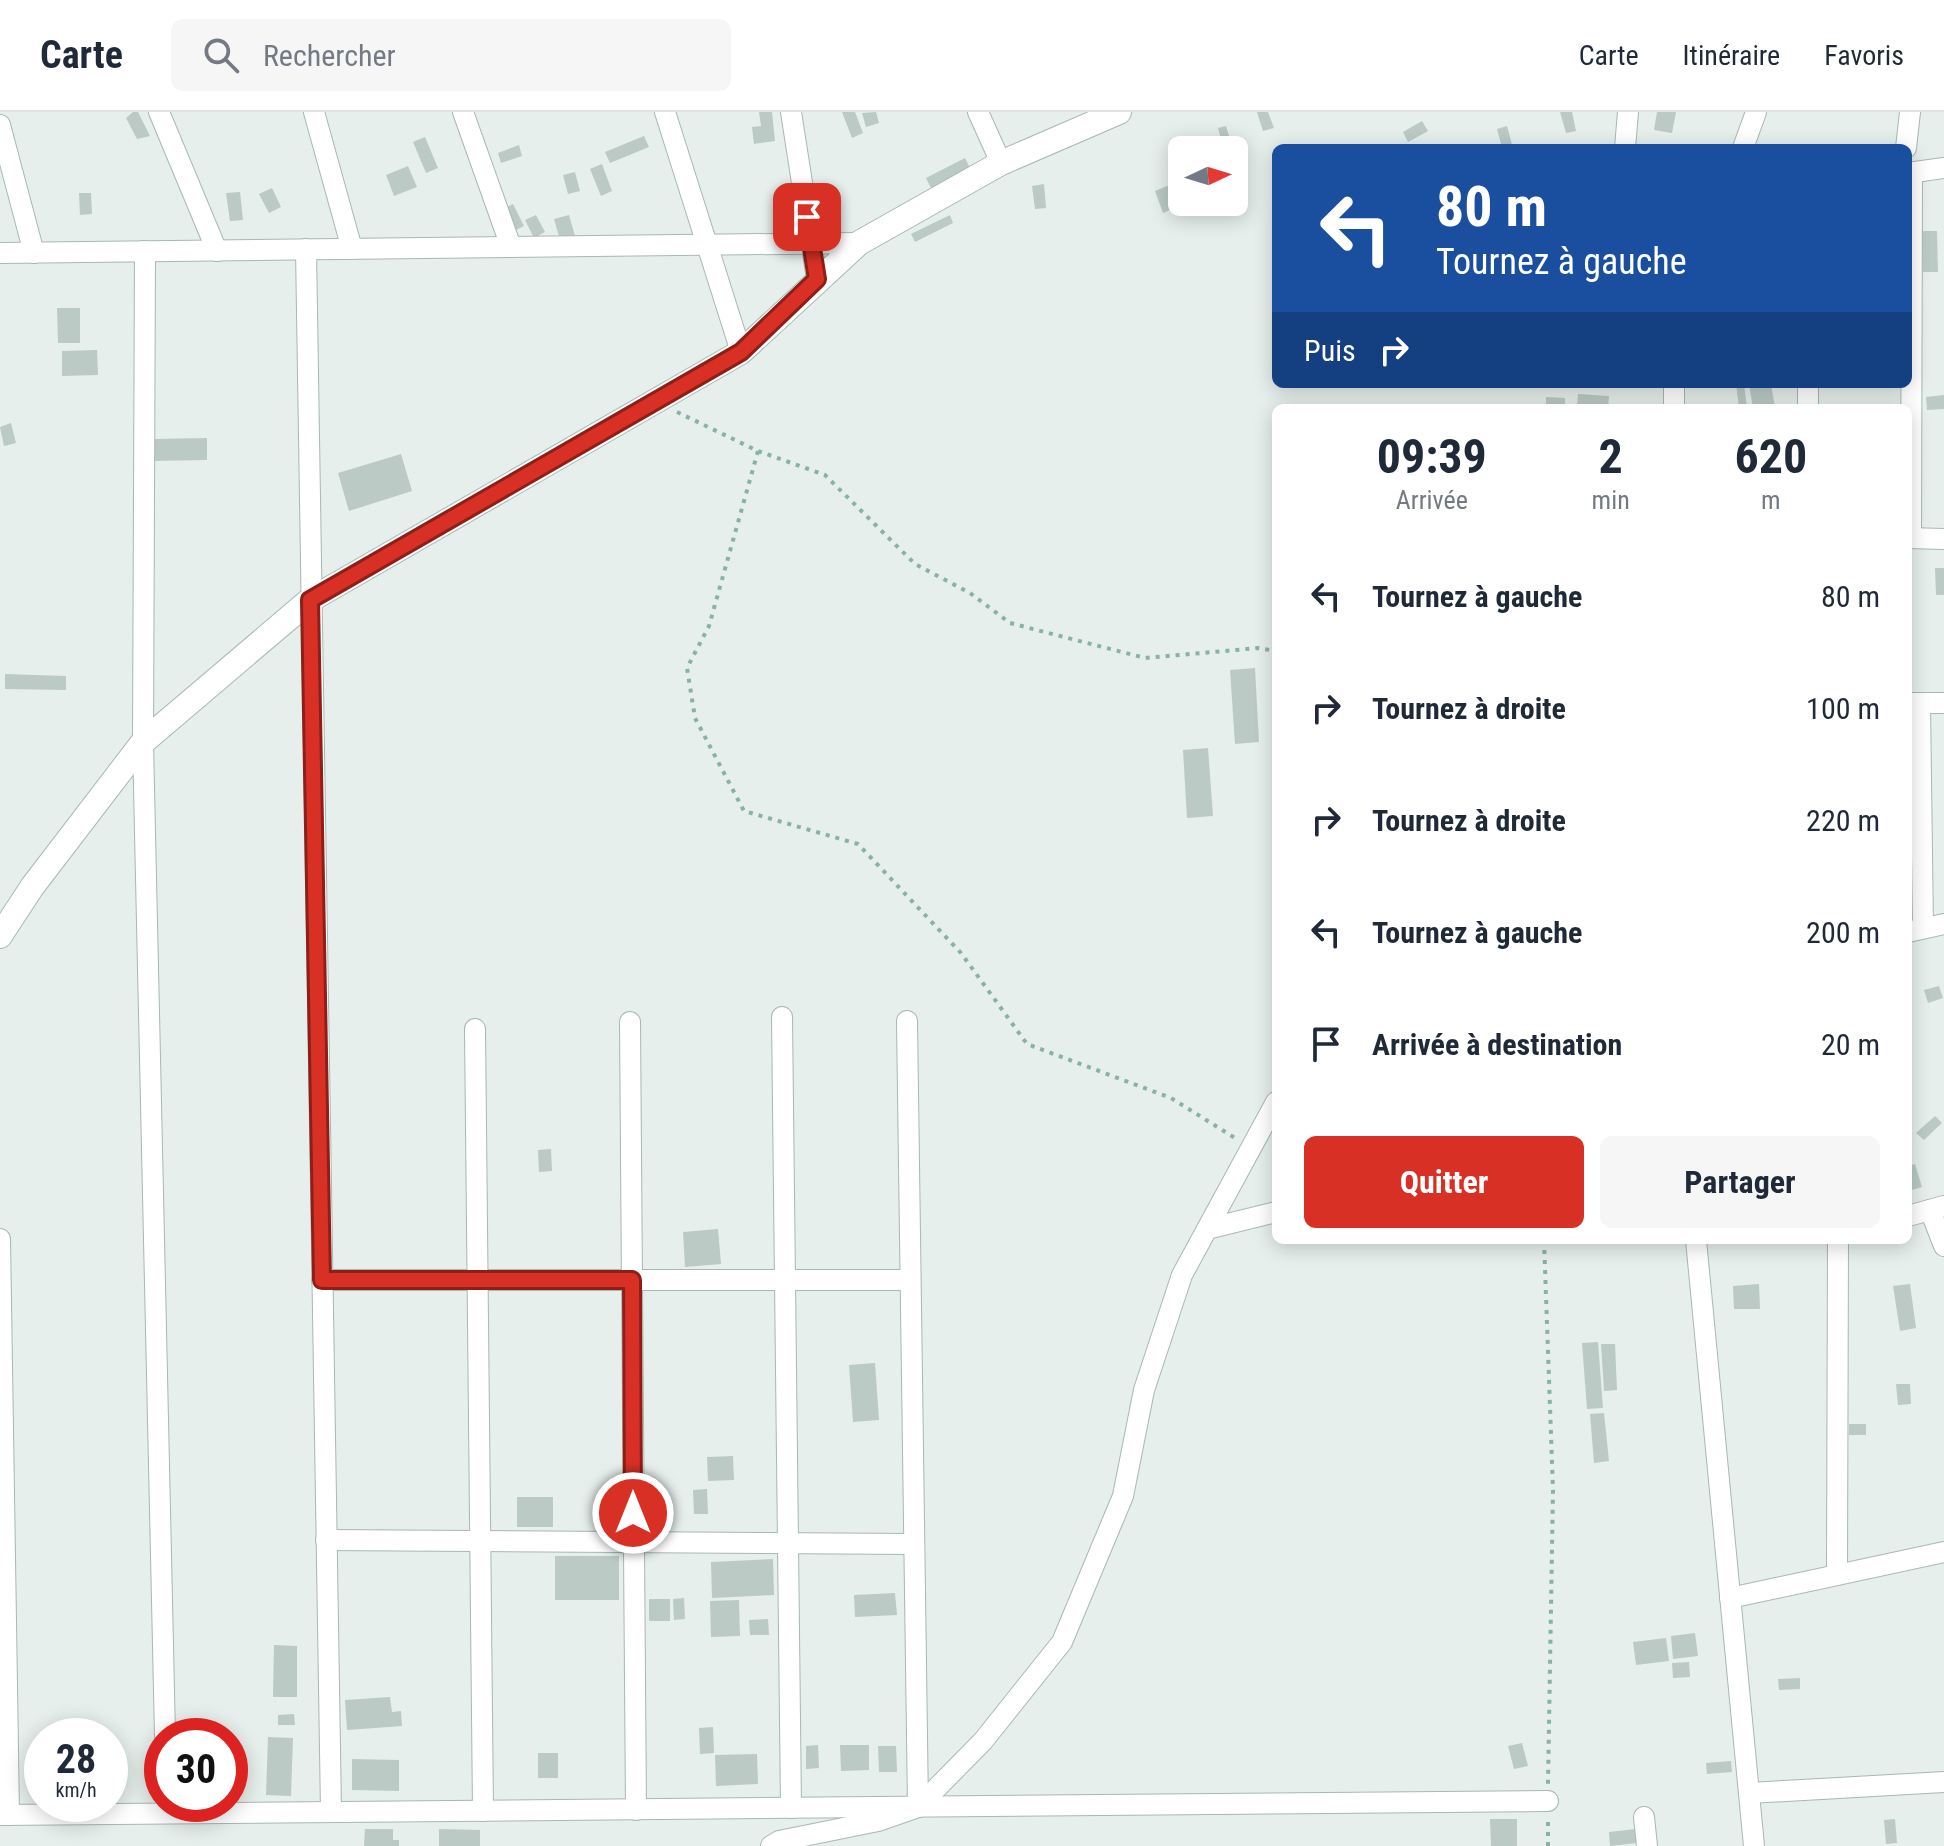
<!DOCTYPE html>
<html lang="fr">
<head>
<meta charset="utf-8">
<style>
	body { margin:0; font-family:"Roboto Condensed",sans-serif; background:#f6f6f7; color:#1f2937; height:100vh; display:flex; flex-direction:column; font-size:30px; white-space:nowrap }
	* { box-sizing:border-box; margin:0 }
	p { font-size:26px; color:#747a83 }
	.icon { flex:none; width:44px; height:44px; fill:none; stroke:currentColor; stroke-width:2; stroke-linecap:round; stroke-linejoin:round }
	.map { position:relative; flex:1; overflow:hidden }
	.side { position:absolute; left:1272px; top:292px; width:640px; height:840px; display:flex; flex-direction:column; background:#fff; border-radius:12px; box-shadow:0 4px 20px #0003 }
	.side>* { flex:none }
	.banner { position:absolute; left:1272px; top:32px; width:640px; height:244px; border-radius:12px; box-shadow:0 4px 20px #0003; background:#1a4fa0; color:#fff; overflow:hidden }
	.needle { width:52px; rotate:86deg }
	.fabs { position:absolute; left:1168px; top:24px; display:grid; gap:16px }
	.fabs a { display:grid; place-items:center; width:80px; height:80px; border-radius:12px; background:#fff; box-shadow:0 4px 20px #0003; font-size:40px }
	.speed { position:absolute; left:24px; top:1606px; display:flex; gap:16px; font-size:40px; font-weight:700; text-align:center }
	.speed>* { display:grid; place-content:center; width:104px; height:104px; border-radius:50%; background:#fff; box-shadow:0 4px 20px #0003; line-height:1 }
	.speed small { font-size:20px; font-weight:400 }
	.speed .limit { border:12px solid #d22; background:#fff; color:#111 }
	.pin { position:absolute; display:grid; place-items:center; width:68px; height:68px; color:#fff; margin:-34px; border-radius:16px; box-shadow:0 4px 12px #0006 }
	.me { position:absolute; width:88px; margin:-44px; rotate:0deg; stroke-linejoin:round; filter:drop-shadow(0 0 6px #0008) }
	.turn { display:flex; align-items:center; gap:28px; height:168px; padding:0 32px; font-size:36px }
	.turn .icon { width:104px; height:104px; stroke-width:2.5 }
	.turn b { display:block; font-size:56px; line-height:68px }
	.then { display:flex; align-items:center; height:76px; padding:0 32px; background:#0003; gap:16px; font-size:30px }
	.eta { display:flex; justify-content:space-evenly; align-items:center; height:136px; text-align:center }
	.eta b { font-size:48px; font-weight:700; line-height:56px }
	.cta { display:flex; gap:16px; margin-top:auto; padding:16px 32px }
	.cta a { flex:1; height:92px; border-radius:12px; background:#d93025; color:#fff; font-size:32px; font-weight:700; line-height:92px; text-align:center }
	.cta a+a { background:#f6f6f7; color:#1f2937 }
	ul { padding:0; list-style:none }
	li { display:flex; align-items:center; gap:24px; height:112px; padding:0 32px }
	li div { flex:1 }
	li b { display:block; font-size:30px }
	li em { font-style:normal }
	header { display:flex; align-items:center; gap:48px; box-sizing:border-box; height:112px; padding:0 40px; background:#fff; border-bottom:2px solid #e0e1e3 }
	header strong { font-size:38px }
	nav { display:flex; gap:44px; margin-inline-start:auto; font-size:28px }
	.search { width:560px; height:72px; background:#f6f6f7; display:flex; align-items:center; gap:20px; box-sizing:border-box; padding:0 28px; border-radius:12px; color:#747a83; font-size:30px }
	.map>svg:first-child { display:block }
	.building { fill:#bbcac4 }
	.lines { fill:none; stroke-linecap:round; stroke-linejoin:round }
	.minor-casing { stroke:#a8b8b2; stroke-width:22 }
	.tertiary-casing { stroke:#a8b8b2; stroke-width:26 }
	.path { stroke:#86b3a5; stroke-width:4; stroke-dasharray:4 6; stroke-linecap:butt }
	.minor { stroke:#fff; stroke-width:20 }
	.tertiary { stroke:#fff; stroke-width:24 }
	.route-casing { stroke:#8d1f18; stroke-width:20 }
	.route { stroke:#d93025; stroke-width:14 }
</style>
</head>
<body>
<header>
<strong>Carte</strong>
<div class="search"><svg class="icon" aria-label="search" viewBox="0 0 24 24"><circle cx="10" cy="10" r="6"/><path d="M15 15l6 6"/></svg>Rechercher</div>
<nav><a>Carte</a><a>Itinéraire</a><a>Favoris</a></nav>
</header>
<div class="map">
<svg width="1944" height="1734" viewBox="0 0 1944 1734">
	<rect width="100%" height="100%" fill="#e6efeb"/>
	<g class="building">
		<path d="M133 0H138L150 24 137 27 126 6Z"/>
		<path d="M759 0H772L775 29 754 32 752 15 761 14Z"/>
		<path d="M842 0H855L863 21 852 26Z"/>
		<path d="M876 0 879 11 866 15 862 1Z"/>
		<path d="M1257 0H1268L1274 16 1263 19Z"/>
		<path d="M1560 0H1572L1576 19 1566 21Z"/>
		<path d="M1657 0H1676L1672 21 1654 18Z"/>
		<path d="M1422 9 1428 19 1408 30 1403 20Z"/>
		<path d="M1226 14 1233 37 1229 38H1224L1218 16Z"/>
		<path d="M1507 14 1513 36H1502L1497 17Z"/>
		<path d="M644 24 649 35 610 51 605 40Z"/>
		<path d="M425 25 438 56 426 61 413 30Z"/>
		<path d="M519 33 522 44 501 51 498 41Z"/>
		<path d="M965 46 970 56 931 76 926 66Z"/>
		<path d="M602 52 612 79 601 84 590 57Z"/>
		<path d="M408 54 417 75 394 84 386 63Z"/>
		<path d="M575 60 580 79 568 82 563 63Z"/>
		<path d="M1182 68V90H1189L1163 101 1155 79Z"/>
		<path d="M1044 72 1046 96 1035 97 1032 74Z"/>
		<path d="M272 76 281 95 269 101 259 82Z"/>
		<path d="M240 80 243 108 230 109 226 81Z"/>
		<path d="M79 81H91L92 102 80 103Z"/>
		<path d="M513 92 524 114 512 120 501 98Z"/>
		<path d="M536 103 545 120 534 126 525 108Z"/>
		<path d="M569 103 575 124 560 128 554 107Z"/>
		<path d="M950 103 953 111 915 130 911 122Z"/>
		<path d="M1922 119H1937L1938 160H1923Z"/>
		<path d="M57 196H80V231H58Z"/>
		<path d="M97 238 98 263 62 264V239Z"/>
		<path d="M1736 272H1744L1747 296H1739Z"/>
		<path d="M1749 272H1771L1775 296H1753Z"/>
		<path d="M1578 282 1609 284 1608 296H1577Z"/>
		<path d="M1944 283V297L1927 298 1926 285Z"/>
		<path d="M1546 285 1565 286V296H1546Z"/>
		<path d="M11 311 16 331 4 334 0 315Z"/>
		<path d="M207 326V348L152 349V327Z"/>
		<path d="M401 342 412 379 349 399 338 361Z"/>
		<path d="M1935 456H1944V483H1936Z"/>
		<path d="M1255 556 1259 630 1235 632 1230 558Z"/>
		<path d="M5 562 66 564V578L5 577Z"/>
		<path d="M1208 636 1213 704 1187 706 1183 638Z"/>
		<path d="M1939 874 1943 886 1928 891 1924 878Z"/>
		<path d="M1935 1004 1942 1011 1924 1028 1916 1021Z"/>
		<path d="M551 1037 552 1059 539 1060 538 1038Z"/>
		<path d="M1915 1052 1922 1075 1908 1079V1054Z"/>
		<path d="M718 1117 721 1152 685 1155 683 1120Z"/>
		<path d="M1759 1172 1760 1197H1734L1733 1174Z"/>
		<path d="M1910 1172 1916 1216 1900 1219 1893 1174Z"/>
		<path d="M1598 1230 1603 1296 1587 1297 1582 1231Z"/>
		<path d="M1601 1232H1615L1617 1278 1604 1279Z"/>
		<path d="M875 1251 879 1308 853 1310 849 1253Z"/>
		<path d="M1896 1272H1910L1911 1292 1898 1293Z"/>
		<path d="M1604 1301 1609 1349 1594 1351 1590 1302Z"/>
		<rect x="1849" y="1312" width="17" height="11"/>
		<path d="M733 1344 734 1368 708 1369 707 1345Z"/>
		<path d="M707 1377 708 1402H694L693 1378Z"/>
		<rect x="517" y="1385" width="36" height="30"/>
		<path d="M619 1395V1418H604L603 1396Z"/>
		<rect x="555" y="1444" width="64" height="44"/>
		<path d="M773 1447 774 1483 712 1486 711 1450Z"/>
		<path d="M895 1481 897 1503 855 1505 854 1483Z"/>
		<path d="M684 1486 685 1507 674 1508 673 1487Z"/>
		<rect x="649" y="1487" width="21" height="22"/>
		<path d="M739 1488 740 1524 711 1525 710 1489Z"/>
		<path d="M768 1507 769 1523H750L749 1508Z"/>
		<path d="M1695 1521 1698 1544 1673 1547 1671 1524Z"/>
		<path d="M1666 1526 1669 1549 1636 1553 1633 1530Z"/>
		<path d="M274 1533 297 1534V1585H273Z"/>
		<path d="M1689 1550 1690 1565 1673 1566 1672 1551Z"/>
		<path d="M1800 1566V1577L1779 1578 1778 1567Z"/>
		<path d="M390 1585 392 1600 401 1599 402 1614 347 1618 345 1588Z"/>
		<path d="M294 1602 295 1613H278V1603Z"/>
		<path d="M713 1615 714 1641 700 1642 699 1616Z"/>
		<path d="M268 1625 293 1626 291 1684 266 1683Z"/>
		<path d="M1522 1631 1528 1654 1514 1657 1508 1634Z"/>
		<path d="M818 1633 819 1656 806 1657V1634Z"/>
		<path d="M840 1633H869V1658L841 1659Z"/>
		<path d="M878 1634H896L897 1660H879Z"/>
		<rect x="538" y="1641" width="20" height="25"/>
		<path d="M757 1642 758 1672 716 1674 715 1643Z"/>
		<path d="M352 1647 399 1648V1679L352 1678Z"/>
		<path d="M1731 1649 1732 1660 1707 1662 1706 1651Z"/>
		<path d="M1490 1707H1517V1734H1491Z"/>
		<path d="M1895 1707 1897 1731 1886 1732 1884 1708Z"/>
		<path d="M365 1717H393V1728H399V1734H364Z"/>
		<path d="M439 1717 480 1718V1734H439Z"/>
		<path d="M1636 1717 1637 1731 1610 1734 1609 1720Z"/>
	</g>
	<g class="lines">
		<defs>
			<g id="minor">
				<path d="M159 0 217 139"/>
				<path d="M314 0 352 137"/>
				<path d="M463 0 511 135"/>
				<path d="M665 0 741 240"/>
				<path d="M791 0 817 167"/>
				<path d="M978 0 1001 51"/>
				<path d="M0 13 34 141"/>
				<path d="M1625 36 1628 0"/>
				<path d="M1743 36 1756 0"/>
				<path d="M1906 36 1910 0"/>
				<path d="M1908 61 1944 56"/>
				<path d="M306 137 331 1700"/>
				<path d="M145 139 143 630 165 1624"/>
				<path d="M0 141 859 131"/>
				<path d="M1674 272V296"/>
				<path d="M1808 296V272"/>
				<path d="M1908 426 1944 427"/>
				<path d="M1911 426 1912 60"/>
				<path d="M1908 591H1944"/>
				<path d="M1920 591 1923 816"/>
				<path d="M1908 820 1944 812"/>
				<path d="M782 905 791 1696"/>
				<path d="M907 909 918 1695"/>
				<path d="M630 910 636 1698"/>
				<path d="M475 917 483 1699"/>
				<path d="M1930 1098 1944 1134"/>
				<path d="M1908 1104 1944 1094"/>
				<path d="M1207 1117 1276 990"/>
				<path d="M0 1127 9 1703"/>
				<path d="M1696 1128 1754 1734"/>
				<path d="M322 1168H910"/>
				<path d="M326 1428 914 1432"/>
				<path d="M1837 1463 1838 1128"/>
				<path d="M1730 1486 1944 1440"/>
				<path d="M1749 1681 1944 1670"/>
				<path d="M0 1703 1548 1689"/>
				<path d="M1644 1705 1647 1734"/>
				<path d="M771 1734 779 1729 878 1709 918 1695 983 1629 1062 1530 1123 1384 1144 1278 1182 1163 1207 1117 1276 1100"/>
			</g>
			<path id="tertiary" d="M0 824 32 775 143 630 310 488 741 240 859 131 1001 51 1119 0"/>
		</defs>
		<use href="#minor" class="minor-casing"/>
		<use href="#tertiary" class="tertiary-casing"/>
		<g class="path">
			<path d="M677 300 758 339 825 363 915 452 970 481 1010 511 1145 546 1258 536 1276 539"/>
			<path d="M758 339 709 514 687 556 695 606 744 699 858 732 961 841 1027 932 1171 986 1235 1026"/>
			<path d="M1544 1128 1553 1378 1548 1672"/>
			<path d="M1548 1734V1708"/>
		</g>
		<use href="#minor" class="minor"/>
		<use href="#tertiary" class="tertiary"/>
	</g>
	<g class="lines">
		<defs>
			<path id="route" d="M633 1401 632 1168H322L310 488 741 240 817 167 807 105"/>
		</defs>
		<use href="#route" class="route-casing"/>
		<use href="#route" class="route"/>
	</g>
</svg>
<div class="fabs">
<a><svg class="needle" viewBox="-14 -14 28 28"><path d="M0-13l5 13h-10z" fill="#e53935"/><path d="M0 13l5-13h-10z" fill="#747a83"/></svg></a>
</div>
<div class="speed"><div>28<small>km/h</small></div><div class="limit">30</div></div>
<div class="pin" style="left:807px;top:105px;background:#d93025"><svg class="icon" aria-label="arrive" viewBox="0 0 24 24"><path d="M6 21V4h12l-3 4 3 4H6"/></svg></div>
<svg class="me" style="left:633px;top:1401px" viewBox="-20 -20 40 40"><circle r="17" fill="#d93025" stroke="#fff" stroke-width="3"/><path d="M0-11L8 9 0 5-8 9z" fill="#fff"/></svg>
<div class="banner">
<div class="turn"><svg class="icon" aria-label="left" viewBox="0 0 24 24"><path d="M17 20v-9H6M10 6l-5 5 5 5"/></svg><div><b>80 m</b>Tournez à gauche</div></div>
<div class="then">Puis<svg class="icon" aria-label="right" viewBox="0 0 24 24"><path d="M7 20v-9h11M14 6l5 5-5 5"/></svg></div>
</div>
<section class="side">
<div class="eta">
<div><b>09:39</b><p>Arrivée</p></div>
<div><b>2</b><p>min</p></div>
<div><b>620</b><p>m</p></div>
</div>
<ul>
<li><svg class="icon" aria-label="left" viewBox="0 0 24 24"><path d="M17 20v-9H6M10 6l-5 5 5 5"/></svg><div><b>Tournez à gauche</b></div><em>80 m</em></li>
<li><svg class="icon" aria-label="right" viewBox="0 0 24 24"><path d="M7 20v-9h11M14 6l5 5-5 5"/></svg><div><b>Tournez à droite</b></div><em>100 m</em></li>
<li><svg class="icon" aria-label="right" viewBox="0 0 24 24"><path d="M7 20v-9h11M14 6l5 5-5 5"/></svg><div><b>Tournez à droite</b></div><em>220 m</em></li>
<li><svg class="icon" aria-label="left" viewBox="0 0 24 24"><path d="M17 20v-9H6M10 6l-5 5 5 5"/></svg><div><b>Tournez à gauche</b></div><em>200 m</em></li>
<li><svg class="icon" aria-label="arrive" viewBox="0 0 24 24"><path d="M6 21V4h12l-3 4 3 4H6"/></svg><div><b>Arrivée à destination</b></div><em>20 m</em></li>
</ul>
<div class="cta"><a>Quitter</a><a>Partager</a></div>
</section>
</div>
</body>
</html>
